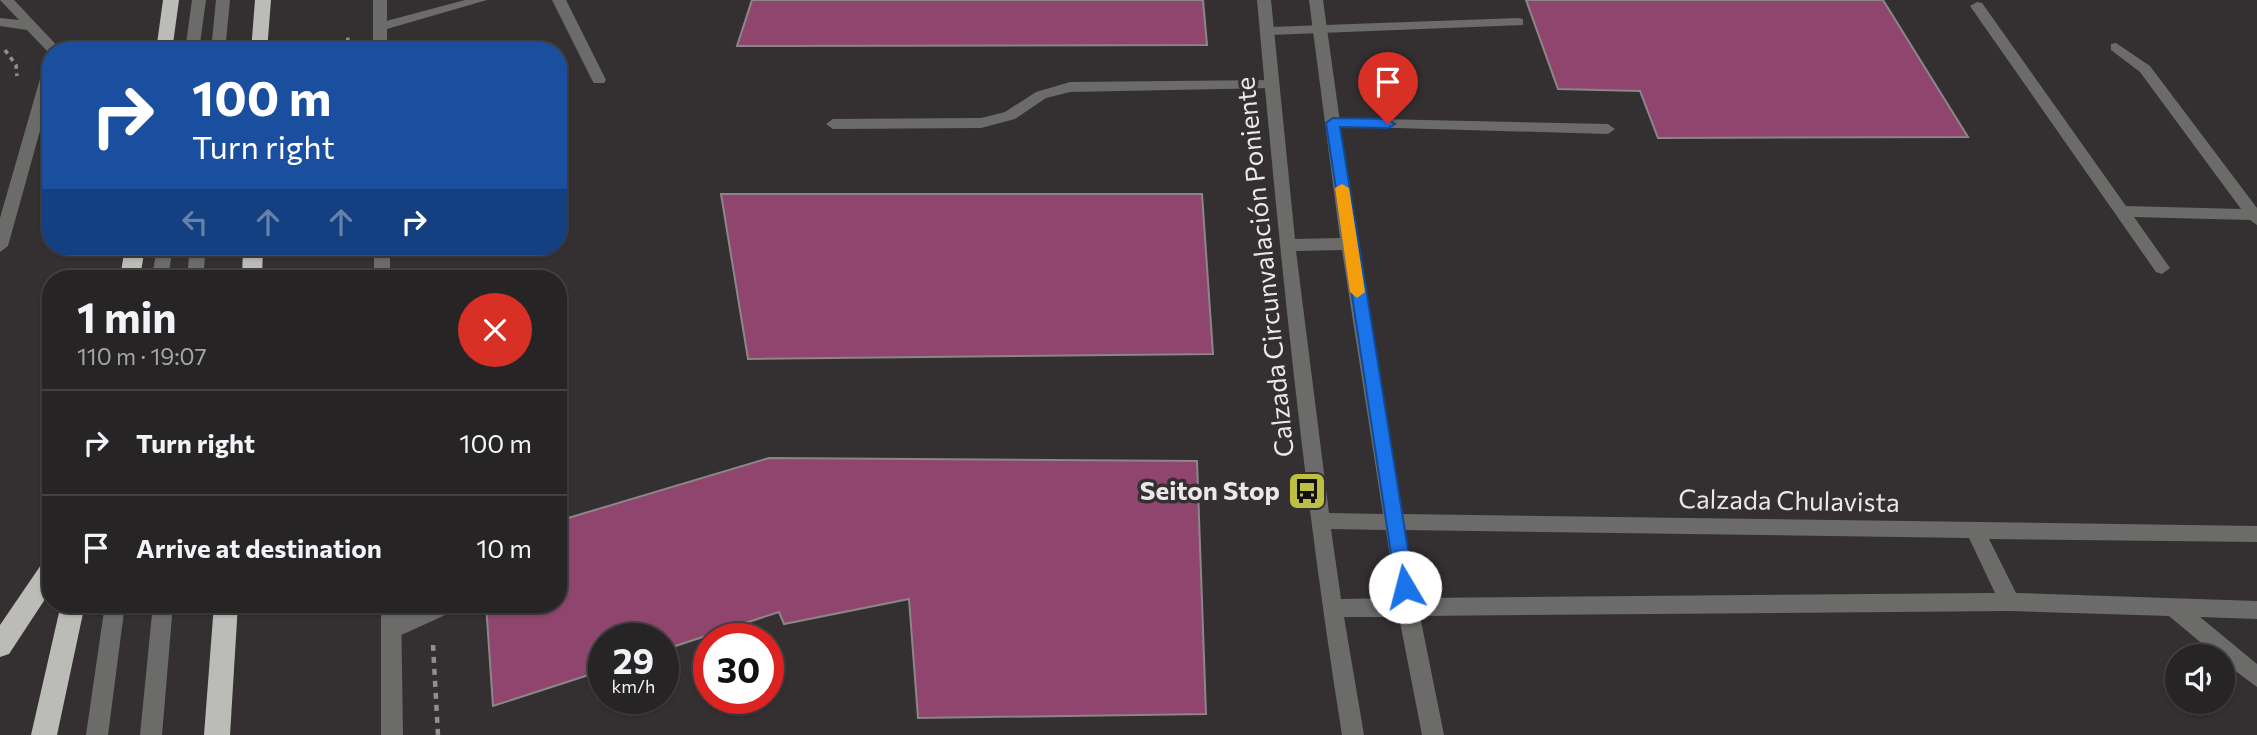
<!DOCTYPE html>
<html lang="en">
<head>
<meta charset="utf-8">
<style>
	body { margin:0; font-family:Commissioner,sans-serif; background:#333032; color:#f1f3f6; height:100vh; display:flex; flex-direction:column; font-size:26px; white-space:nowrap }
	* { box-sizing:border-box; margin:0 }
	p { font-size:23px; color:#a4a4a7 }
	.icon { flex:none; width:38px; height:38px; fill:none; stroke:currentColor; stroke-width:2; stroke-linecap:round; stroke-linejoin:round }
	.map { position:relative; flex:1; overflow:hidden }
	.sheet { position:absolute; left:42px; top:270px; width:525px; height:343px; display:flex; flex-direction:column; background:#272426; border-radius:28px; box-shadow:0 2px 5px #0004,0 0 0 2px #434143 }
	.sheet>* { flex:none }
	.top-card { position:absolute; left:42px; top:42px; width:525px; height:214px; border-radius:28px; box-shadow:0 2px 5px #0004,0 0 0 2px #434143; background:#1a4fa0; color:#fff; overflow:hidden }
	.buttons { position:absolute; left:2165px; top:644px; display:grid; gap:14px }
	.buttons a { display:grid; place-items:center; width:70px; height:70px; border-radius:50%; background:#272426; box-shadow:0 2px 5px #0004,0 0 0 2px #434143; font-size:35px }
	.speed { position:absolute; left:588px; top:623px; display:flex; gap:14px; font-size:35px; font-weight:700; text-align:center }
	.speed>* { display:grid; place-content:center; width:91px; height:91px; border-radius:50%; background:#272426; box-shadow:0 2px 5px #0004,0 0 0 2px #434143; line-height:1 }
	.speed small { font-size:18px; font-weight:400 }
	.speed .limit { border:10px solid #d22; background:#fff; color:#111 }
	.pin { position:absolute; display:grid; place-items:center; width:60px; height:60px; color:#fff; margin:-72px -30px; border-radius:50% 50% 50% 0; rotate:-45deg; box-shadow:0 0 7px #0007 }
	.pin .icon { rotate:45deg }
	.me { position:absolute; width:77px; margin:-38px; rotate:352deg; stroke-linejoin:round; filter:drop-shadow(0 0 5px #0008) }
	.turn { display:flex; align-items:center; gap:24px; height:147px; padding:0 35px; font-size:32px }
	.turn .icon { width:91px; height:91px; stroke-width:2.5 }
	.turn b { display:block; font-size:49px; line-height:60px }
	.lanes { display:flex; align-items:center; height:66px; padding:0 35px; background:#0003; justify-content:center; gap:35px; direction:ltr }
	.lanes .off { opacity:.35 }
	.round { display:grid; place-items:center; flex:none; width:74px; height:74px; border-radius:37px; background:#333032 }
	.summary { display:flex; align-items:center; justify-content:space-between; height:119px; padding:0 35px }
	h1 { font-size:42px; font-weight:700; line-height:52px }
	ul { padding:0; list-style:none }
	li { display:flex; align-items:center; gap:21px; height:105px; padding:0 35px; border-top:2px solid #434143 }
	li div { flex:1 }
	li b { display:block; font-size:26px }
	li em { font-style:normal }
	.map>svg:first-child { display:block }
	.building { fill:#8f456e; stroke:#8b8789; stroke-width:2 }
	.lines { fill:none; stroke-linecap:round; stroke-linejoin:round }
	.path-far1 { stroke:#918e8f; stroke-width:3.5; stroke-dasharray:4.5 4.5; stroke-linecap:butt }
	.path { stroke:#918e8f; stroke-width:4.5; stroke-dasharray:6 6; stroke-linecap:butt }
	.lane { fill:#6b6c6a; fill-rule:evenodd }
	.street { fill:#6b6c6a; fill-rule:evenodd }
	.highway { fill:#bbbcb7; fill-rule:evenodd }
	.route { fill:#1a73e8; stroke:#114b97; stroke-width:2 }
	.slow { fill:#f59e0b }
	.labels { text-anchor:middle; stroke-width:7; stroke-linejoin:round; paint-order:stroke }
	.street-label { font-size:26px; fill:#ebe8e9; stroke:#343032 }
	.poi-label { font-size:26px; font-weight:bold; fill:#ebe8e9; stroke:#343032; text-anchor:end }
</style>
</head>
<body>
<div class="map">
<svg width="2257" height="735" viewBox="0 0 2257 735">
	<rect width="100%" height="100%" fill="#343032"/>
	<g class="building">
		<path d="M752 0H1203L1207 45 737 46Z"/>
		<path d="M1526 0H1883L1968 137 1658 138 1640 91 1558 89Z"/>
		<path d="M721 194H1202L1213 354 748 359Z"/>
		<path d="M769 458 1197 461 1206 714 918 718 909 599 784 624 779 612 663 650V639H604V670L493 706 486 604H558V521Z"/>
	</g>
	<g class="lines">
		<g class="path-far1">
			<path d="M5 50 16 65 17 76"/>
			<path d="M347 51 348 36"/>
		</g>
		<path class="path" d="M433 645 438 735"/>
		<g class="lane">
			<path d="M192 0H206L199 51H185Z"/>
			<path d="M216 0H230L225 51H211Z"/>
			<path d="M465 0H487L380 31 373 27 375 24Z"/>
			<path d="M552 0H566L606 80 604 83H594L592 80Z"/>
			<path d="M1518 18 1523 19V25L1267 35 1260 31 1267 27Z"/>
			<path d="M1272 80 1277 82V88L1070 92 1046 98 1015 119 981 128 833 129 826 124 833 119 981 118 1005 112 1036 92 1070 82Z"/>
			<path d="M1333 118 1608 124 1615 129 1608 134 1328 126V120Z"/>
			<path d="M558 182 564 183 567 187 564 191 558 192Z"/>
			<path d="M157 247H173L168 278H152Z"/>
			<path d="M190 247H206L203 278H187Z"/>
			<path d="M105 604H125L108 735H86Z"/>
			<path d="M153 604H173L162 735H140Z"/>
			<path d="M428 604 455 606 452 612 399 636 392 638 385 636 382 629 385 622Z"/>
		</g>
		<g class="street">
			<path d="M0 0H14L62 51H51L50 54 27 30 0 26V18L19 20Z"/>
			<rect x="373" y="0" width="14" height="51"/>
			<path d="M1257 0H1271L1295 239 1340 238 1309 0H1323L1357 244 1402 514 2257 526V542L1989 539 2016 593 2257 601V619L2200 617 2257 664V687L2222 661V656H2217L2169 616 2010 611 1420 616 1444 735H1422L1399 617H1344L1364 735H1342C1303 491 1279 246 1257 0ZM1342 250 1383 514 1329 513 1296 251ZM1331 529 1386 530 1396 598 1341 599ZM1405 530 1969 538 1995 593 1416 598Z"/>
			<path d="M1977 2 1982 3 2126 206 2241 209 2140 72 2111 50V44L2116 43 2150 66 2257 208V225L2250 220 2134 217 2170 268 2162 274 2156 272 1970 6Z"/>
			<path d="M51 61V91L8 246 0 252V218L44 65Z"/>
			<rect x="374" y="247" width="16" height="31"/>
			<path d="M381 604H401L403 735H381Z"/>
		</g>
		<g class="highway">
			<path d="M163 0H179L172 51H156Z"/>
			<path d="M255 0H271L267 51H251Z"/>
			<path d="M125 247H145L140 278H120Z"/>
			<path d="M243 247H263L262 278H242Z"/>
			<path d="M51 559V590L9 654 0 657V625L43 562Z"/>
			<path d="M61 604H85L57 735H31Z"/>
			<path d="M214 604H238L230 735H204Z"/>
		</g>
	</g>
	<path class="route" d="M1333 118 1388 119 1395 124 1388 128 1340 127 1414 587 1411 592 1405 595 1398 592 1396 587 1326 123Z"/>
	<path class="slow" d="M1342 184 1349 188 1365 292 1357 298 1350 292 1335 188Z"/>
	<defs>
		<symbol id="bus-square" viewBox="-11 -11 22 22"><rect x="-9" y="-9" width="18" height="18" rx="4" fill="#bdbf43" stroke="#343032"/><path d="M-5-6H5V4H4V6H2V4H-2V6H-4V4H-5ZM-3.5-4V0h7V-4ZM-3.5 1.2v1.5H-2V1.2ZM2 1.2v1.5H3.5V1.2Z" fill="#111"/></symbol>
	</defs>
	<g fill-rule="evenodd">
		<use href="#bus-square" x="1285" y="469" width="44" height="44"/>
	</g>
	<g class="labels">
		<g class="street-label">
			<text transform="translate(1265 267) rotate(-96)" y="9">Calzada Circunvalación Poniente</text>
			<text transform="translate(1789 501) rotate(1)" y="9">Calzada Chulavista</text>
		</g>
		<g class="poi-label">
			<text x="1280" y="500">Seiton Stop</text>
		</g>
	</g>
</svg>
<div class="buttons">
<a><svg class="icon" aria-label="sound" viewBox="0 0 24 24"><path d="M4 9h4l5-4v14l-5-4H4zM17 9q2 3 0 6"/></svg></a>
</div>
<div class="speed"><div>29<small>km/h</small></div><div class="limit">30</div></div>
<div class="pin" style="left:1388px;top:124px;background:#d93025"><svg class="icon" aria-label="arrive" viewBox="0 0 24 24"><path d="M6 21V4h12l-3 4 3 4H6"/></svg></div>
<svg class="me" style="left:1405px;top:587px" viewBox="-20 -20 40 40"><circle r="19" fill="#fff"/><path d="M0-13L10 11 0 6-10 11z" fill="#1a73e8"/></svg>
<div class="top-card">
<div class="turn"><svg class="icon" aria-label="right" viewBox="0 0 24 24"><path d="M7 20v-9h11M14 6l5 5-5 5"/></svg><div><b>100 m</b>Turn right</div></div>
<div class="lanes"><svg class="icon off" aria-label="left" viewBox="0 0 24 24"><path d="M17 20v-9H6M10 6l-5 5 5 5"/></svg><svg class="icon off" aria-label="ahead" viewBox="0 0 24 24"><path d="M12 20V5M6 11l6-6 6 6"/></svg><svg class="icon off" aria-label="ahead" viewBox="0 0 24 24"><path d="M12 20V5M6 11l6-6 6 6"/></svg><svg class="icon" aria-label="right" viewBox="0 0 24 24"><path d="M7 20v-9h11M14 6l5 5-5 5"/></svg></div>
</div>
<section class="sheet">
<div class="summary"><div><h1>1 min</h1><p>110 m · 19:07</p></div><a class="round" style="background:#d93025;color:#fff"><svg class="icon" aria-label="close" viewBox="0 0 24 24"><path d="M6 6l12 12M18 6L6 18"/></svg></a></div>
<ul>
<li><svg class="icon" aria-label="right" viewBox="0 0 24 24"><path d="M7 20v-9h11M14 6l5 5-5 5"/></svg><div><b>Turn right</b></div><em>100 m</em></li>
<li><svg class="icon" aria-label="arrive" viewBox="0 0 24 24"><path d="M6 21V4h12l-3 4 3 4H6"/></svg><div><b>Arrive at destination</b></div><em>10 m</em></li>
</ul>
</section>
</div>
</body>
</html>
